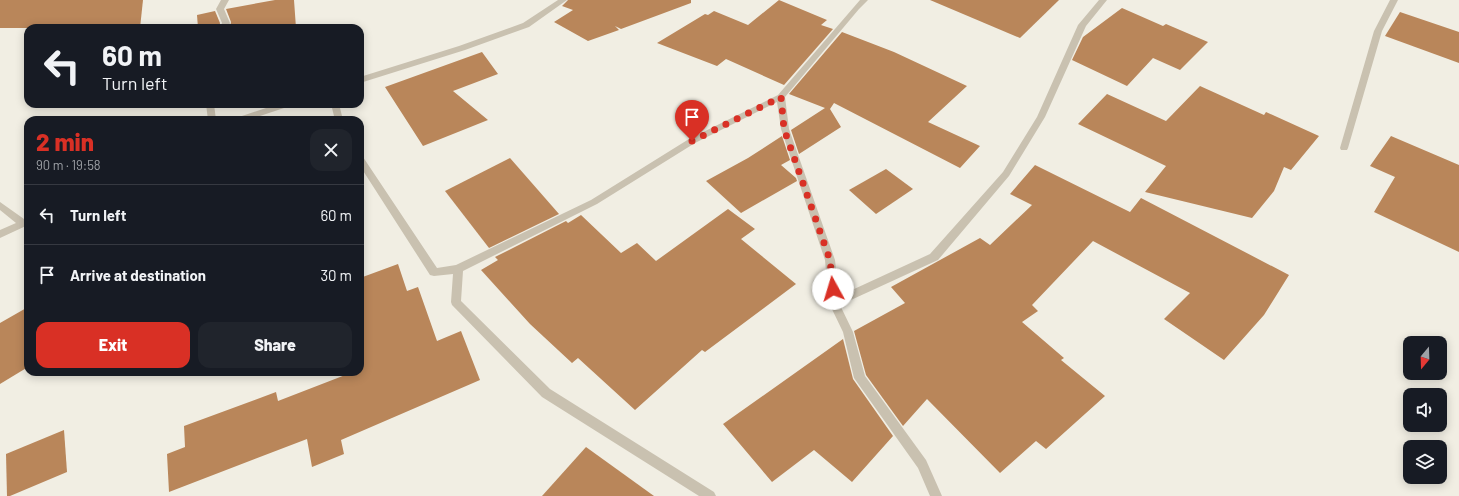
<!DOCTYPE html>
<html lang="en">
<head>
<meta charset="utf-8">
<style>
	body { margin:0; font-family:Barlow,sans-serif; background:#20242c; color:#f1f3f6; height:100vh; display:flex; flex-direction:column; font-size:15px; white-space:nowrap }
	* { box-sizing:border-box; margin:0 }
	p { font-size:13px; color:#9ea1a6 }
	.icon { flex:none; width:22px; height:22px; fill:none; stroke:currentColor; stroke-width:2; stroke-linecap:round; stroke-linejoin:round }
	.map { position:relative; flex:1; overflow:hidden }
	.side { position:absolute; left:24px; top:116px; width:340px; height:260px; display:flex; flex-direction:column; background:#171b24; border-radius:12px; box-shadow:0 2px 10px #0003 }
	.side>* { flex:none }
	.guide { position:absolute; left:24px; top:24px; width:340px; height:84px; border-radius:12px; box-shadow:0 2px 10px #0003; background:#171b24; color:#f1f3f6; overflow:hidden }
	.needle { width:26px; rotate:199deg }
	.fabs { position:absolute; left:1403px; top:336px; display:grid; gap:8px }
	.fabs a { display:grid; place-items:center; width:44px; height:44px; border-radius:8px; background:#171b24; box-shadow:0 2px 10px #0003; font-size:20px }
	.pin { position:absolute; display:grid; place-items:center; width:34px; height:34px; color:#fff; margin:-41px -17px; border-radius:50% 50% 50% 0; rotate:-45deg; box-shadow:0 0 4px #0007 }
	.pin .icon { rotate:45deg }
	.me { position:absolute; width:44px; margin:-22px; rotate:354deg; stroke-linejoin:round; filter:drop-shadow(0 0 3px #0008) }
	.turn { display:flex; align-items:center; gap:14px; height:84px; padding:0 12px; font-size:18px }
	.turn .icon { width:52px; height:52px; stroke-width:2.5 }
	.turn b { display:block; font-size:28px; line-height:34px }
	.round { display:grid; place-items:center; flex:none; width:42px; height:42px; border-radius:12px; background:#20242c }
	.head { display:flex; align-items:center; justify-content:space-between; height:68px; padding:0 12px }
	h1 { font-size:24px; font-weight:800; line-height:30px; color:#d93025 }
	.cta { display:flex; gap:8px; margin-top:auto; padding:8px 12px }
	.cta a { flex:1; height:46px; border-radius:12px; background:#d93025; color:#fff; font-size:16px; font-weight:800; line-height:46px; text-align:center }
	.cta a+a { background:#20242c; color:#f1f3f6 }
	ul { padding:0; list-style:none }
	li { display:flex; align-items:center; gap:12px; height:60px; padding:0 12px; border-top:1px solid #363941 }
	li div { flex:1 }
	li b { display:block; font-size:15px }
	li em { font-style:normal }
	.map>svg:first-child { display:block }
	.building { fill:#b9865a }
	.lines { fill:none; stroke-linecap:round; stroke-linejoin:round }
	.minor { fill:#c9c1b0; fill-rule:evenodd }
	.route { stroke:#d93025; stroke-width:7; stroke-dasharray:0 12.6 }
</style>
</head>
<body>
<div class="map">
<svg width="1459" height="496" viewBox="0 0 1459 496">
	<rect width="100%" height="100%" fill="#f1eee3"/>
	<g class="building">
		<path d="M0 0H143L140 28H0Z"/>
		<path d="M275 0H294L296 28H230L231 22 226 9Z"/>
		<path d="M568 0H691V3L621 29 615 26 619 30 588 41 554 22 573 10 562 6Z"/>
		<path d="M779 0 827 20 821 25 833 29 784 85 726 59 717 66 657 43 705 14 708 15 714 11 748 25Z"/>
		<path d="M930 0H1059L1020 38Z"/>
		<path d="M1122 8 1163 26 1166 24 1208 42 1180 70 1153 58 1127 86 1072 60 1083 37Z"/>
		<path d="M215 11 220 23 219 28H198L197 15Z"/>
		<path d="M1400 12 1459 32V63L1385 36Z"/>
		<path d="M842 32 894 52 967 86 928 122 980 146 960 168 834 103 830 109 841 127 799 154 791 130 825 108 789 94Z"/>
		<path d="M482 52 498 74 453 91 488 120 423 146 385 87Z"/>
		<path d="M1200 86 1264 115 1266 112 1319 136 1291 170 1284 167 1274 191 1252 218 1145 192 1166 166 1078 124 1107 94 1166 121Z"/>
		<path d="M782 136 790 160 781 165 796 178 797 181 741 213 706 181 748 158Z"/>
		<path d="M1391 136 1459 165V252L1374 212 1395 177 1370 166Z"/>
		<path d="M510 158 559 214 489 248 445 191Z"/>
		<path d="M1035 165 1130 212 1141 198 1289 275 1264 315 1224 360 1164 319 1190 293 1093 241 1032 305 1038 311 1022 322 1064 358 1061 360 1105 396 1046 449 1036 441 1000 473 927 399 903 426 866 375 854 331 905 303 891 287 980 238 990 245 1032 205 1010 194Z"/>
		<path d="M886 169 913 189 876 214 849 190Z"/>
		<path d="M728 209 755 229 741 239 796 284 705 352 702 350 635 410 578 358 572 363 530 324 481 270 498 260 495 257 566 221 568 223 581 215 621 253 637 243 656 261Z"/>
		<path d="M398 264 407 291 418 287 437 341 461 331 480 380 341 440 344 454 312 467 307 439 169 492 167 454 185 447 184 426 276 392 278 401 353 372H360V278Z"/>
		<path d="M28 307V367L0 384V323Z"/>
		<path d="M843 339 853 379 893 436 852 482 814 450 772 482 723 424Z"/>
		<path d="M64 430 67 472 10 496H7L6 454Z"/>
		<path d="M586 447 654 496H542Z"/>
	</g>
	<g class="lines">
		<g class="minor">
			<path d="M221 0H229L224 9 230 23 228 28H220L222 23 216 9Z"/>
			<path d="M558 0H567L529 27 465 50 360 83V77L459 46 523 23Z"/>
			<path d="M860 0H868L859 9 785 97 789 129 835 260 839 296 930 254 1003 172 1037 117 1078 25 1099 0H1107L1086 26 1045 117 1009 176 938 260 840 305 853 332 865 376 926 460 942 496H930L918 468 854 378 843 332 829 303 825 260 781 129 777 102 695 143 597 204 463 271 461 301 550 389 714 492 716 496H699L542 397 452 305 451 302 453 274 434 276 430 275 360 166V156L363 157 437 268 456 265 591 200 689 139 778 95Z"/>
			<path d="M1390 0H1398L1382 31 1348 148 1347 150H1341L1340 148 1374 31Z"/>
			<path d="M206 104H214L216 120H208Z"/>
			<path d="M278 104H291L290 106 248 120H235L236 118Z"/>
			<path d="M331 104H339L343 120H335Z"/>
			<path d="M0 202 24 219 28 217V225L0 238V230L16 223 0 210Z"/>
		</g>
	</g>
	<g class="lines">
		<path class="route" d="M692 141 781 97 784 129 830 260 833 289"/>
	</g>
</svg>
<div class="fabs">
<a><svg class="needle" viewBox="-14 -14 28 28"><path d="M0-13l5 13h-10z" fill="#e53935"/><path d="M0 13l5-13h-10z" fill="#9ea1a6"/></svg></a>
<a><svg class="icon" aria-label="sound" viewBox="0 0 24 24"><path d="M4 9h4l5-4v14l-5-4H4zM17 9q2 3 0 6"/></svg></a>
<a><svg class="icon" aria-label="layers" viewBox="0 0 24 24"><path d="M12 4l9 5-9 5-9-5zM3 14l9 5 9-5"/></svg></a>
</div>
<div class="pin" style="left:692px;top:141px;background:#d93025"><svg class="icon" aria-label="arrive" viewBox="0 0 24 24"><path d="M6 21V4h12l-3 4 3 4H6"/></svg></div>
<svg class="me" style="left:833px;top:289px" viewBox="-20 -20 40 40"><circle r="19" fill="#fff"/><path d="M0-13L10 11 0 6-10 11z" fill="#d93025"/></svg>
<div class="guide">
<div class="turn"><svg class="icon" aria-label="left" viewBox="0 0 24 24"><path d="M17 20v-9H6M10 6l-5 5 5 5"/></svg><div><b>60 m</b>Turn left</div></div>
</div>
<section class="side">
<div class="head"><div><h1>2 min</h1><p>90 m · 19:58</p></div><a class="round"><svg class="icon" aria-label="close" viewBox="0 0 24 24"><path d="M6 6l12 12M18 6L6 18"/></svg></a></div>
<ul>
<li><svg class="icon" aria-label="left" viewBox="0 0 24 24"><path d="M17 20v-9H6M10 6l-5 5 5 5"/></svg><div><b>Turn left</b></div><em>60 m</em></li>
<li><svg class="icon" aria-label="arrive" viewBox="0 0 24 24"><path d="M6 21V4h12l-3 4 3 4H6"/></svg><div><b>Arrive at destination</b></div><em>30 m</em></li>
</ul>
<div class="cta"><a>Exit</a><a>Share</a></div>
</section>
</div>
</body>
</html>
